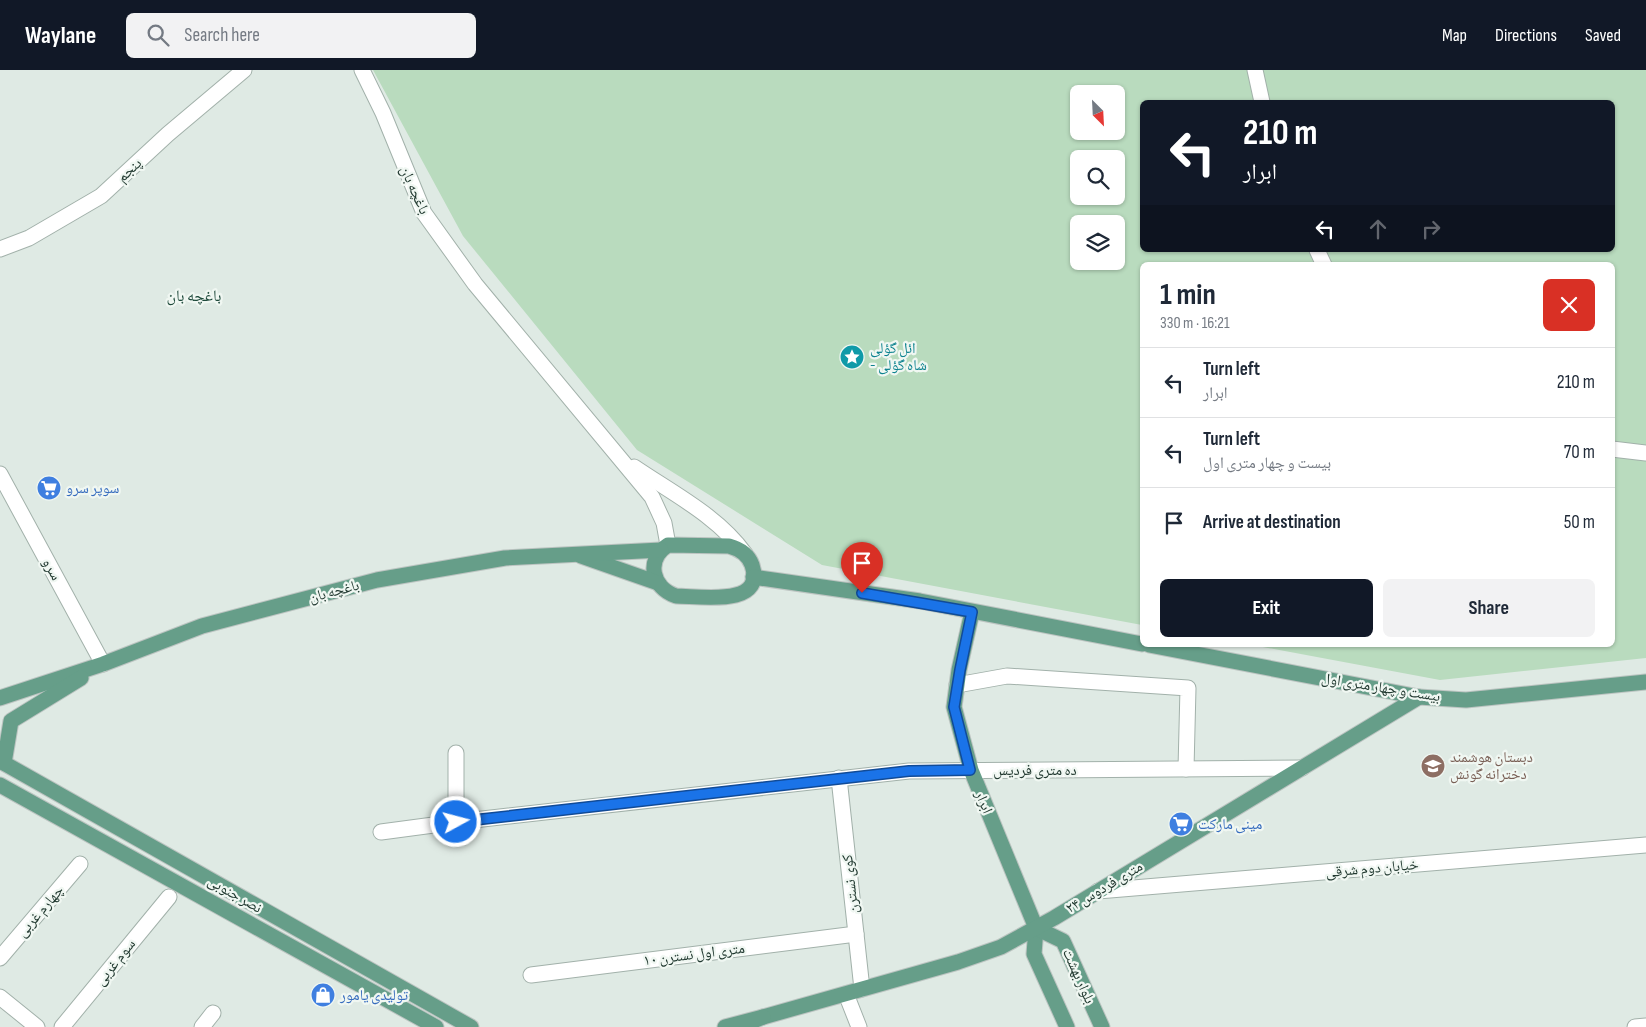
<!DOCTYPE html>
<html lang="en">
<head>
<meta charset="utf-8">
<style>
	body { margin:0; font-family:"Sofia Sans Condensed","Noto Naskh Arabic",sans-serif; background:#f2f2f3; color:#1f2937; height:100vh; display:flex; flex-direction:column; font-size:19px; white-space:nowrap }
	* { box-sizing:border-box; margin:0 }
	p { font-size:16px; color:#747a83 }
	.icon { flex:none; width:28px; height:28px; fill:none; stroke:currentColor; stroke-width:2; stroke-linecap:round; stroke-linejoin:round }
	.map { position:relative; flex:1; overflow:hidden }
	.details { position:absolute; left:1140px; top:192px; width:475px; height:385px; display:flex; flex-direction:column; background:#fff; border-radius:8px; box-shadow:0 1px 4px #0004 }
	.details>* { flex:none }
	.hud { position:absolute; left:1140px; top:30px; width:475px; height:152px; border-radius:8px; box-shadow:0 1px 4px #0004; background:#111827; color:#fff; overflow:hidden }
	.needle { width:32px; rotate:156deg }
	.controls { position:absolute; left:1070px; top:15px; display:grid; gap:10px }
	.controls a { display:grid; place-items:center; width:55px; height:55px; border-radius:8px; background:#fff; box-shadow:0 1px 4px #0004; font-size:25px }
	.pin { position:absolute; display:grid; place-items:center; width:42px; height:42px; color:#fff; margin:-51px -21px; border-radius:50% 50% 50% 0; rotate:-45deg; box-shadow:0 0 5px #0007 }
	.pin .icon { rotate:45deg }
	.me { position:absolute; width:55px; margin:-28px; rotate:83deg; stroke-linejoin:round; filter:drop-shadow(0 0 4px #0008) }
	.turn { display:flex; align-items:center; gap:18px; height:105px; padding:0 20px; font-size:22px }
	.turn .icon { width:65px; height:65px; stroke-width:2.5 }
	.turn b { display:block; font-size:35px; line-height:42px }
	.lanes { display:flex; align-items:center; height:48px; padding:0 20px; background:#0003; justify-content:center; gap:25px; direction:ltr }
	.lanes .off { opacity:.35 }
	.round { display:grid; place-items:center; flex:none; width:52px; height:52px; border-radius:8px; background:#f2f2f3 }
	.head { display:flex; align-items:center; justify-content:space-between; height:85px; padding:0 20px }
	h1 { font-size:30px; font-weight:700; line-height:38px }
	.primary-button { display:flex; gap:10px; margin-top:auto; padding:10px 20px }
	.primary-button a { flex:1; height:58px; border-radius:8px; background:#111827; color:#fff; font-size:20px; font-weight:700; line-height:58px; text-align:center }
	.primary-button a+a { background:#f2f2f3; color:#1f2937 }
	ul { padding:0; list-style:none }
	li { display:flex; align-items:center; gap:15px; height:70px; padding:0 20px; border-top:1px solid #e0e1e3 }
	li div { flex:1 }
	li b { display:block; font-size:19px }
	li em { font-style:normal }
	header { display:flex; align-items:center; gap:30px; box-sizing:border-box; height:70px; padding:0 25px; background:#111827; color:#fff }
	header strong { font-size:24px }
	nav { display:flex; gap:28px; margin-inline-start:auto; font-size:18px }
	.search { width:350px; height:45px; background:#f2f2f3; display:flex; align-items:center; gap:12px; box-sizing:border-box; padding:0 18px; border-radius:8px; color:#747a83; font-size:19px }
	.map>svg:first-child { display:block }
	.green { fill:#b9dbbe; fill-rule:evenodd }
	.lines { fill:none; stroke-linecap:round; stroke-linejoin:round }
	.minor-casing { stroke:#a2b1aa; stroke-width:17 }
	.major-casing { stroke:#bcc4c1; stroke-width:17 }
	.minor { stroke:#fff; stroke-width:15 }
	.major { stroke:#669e89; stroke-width:15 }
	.route-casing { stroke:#114b97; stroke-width:12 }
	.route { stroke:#1a73e8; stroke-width:9 }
	.labels { text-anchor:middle; stroke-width:4.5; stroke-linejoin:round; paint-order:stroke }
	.street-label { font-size:15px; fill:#213930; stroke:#f0f7f2 }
	.culture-label { font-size:15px; fill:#0d838f; stroke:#f0f7f2; text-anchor:start }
	.shop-label { font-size:15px; fill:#366cbe; stroke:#f0f7f2; text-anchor:start }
	.education-label { font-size:15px; fill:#785e54; stroke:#f0f7f2; text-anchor:start }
	.neighbourhood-label { font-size:16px; fill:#1e4a3b; stroke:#f0f7f2 }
</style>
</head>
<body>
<header>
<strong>Waylane</strong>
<div class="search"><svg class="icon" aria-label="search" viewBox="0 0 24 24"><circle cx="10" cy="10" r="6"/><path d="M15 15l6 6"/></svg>Search here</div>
<nav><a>Map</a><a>Directions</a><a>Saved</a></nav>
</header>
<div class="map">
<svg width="1646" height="957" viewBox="0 0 1646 957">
	<rect width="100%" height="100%" fill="#dfeae4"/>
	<path class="green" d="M373 0H1646V588L1440 610 1252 575H1612V195H1142V555L822 495 637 380 463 166ZM1079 24H1116V61H1079ZM1142 32H1612V180H1142ZM1079 89H1116V126H1079ZM1079 154H1116V191H1079Z"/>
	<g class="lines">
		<defs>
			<g id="minor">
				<path d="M362 0 383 43 424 143 475 214 652 427 664 453 668 475"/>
				<path d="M1255 0 1262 32"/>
				<path d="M0 179 29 168 101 126 168 64 244 0"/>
				<path d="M1317 180 1324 195"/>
				<path d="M1612 379 1646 383"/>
				<path d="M634 397C672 423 718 446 745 484"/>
				<path d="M0 404 103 594"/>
				<path d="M957 615 1007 606 1188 618 1186 699"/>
				<path d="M839 708 862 919"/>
				<path d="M456 752V683"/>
				<path d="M381 762 456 752 909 701 1302 698"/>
				<path d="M1098 821 1646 775"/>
				<path d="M0 888 80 794"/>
				<path d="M531 905 856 864"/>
				<path d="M846 924 859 957"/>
				<path d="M0 927 37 957"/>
				<path d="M62 957 169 827"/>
				<path d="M202 957 213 943"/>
				<path d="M1635 957 1646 956"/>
			</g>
			<g id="major">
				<path d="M668 475 729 476C740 479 748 484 752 495 766 538 699 526 676 526 652 518 645 490 668 475Z"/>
				<path d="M581 486 658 513"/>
				<path d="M753 507 920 531 1142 574"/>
				<path d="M972 542 959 600 954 637 971 700 1036 858 1034 884 1067 957"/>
				<path d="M1149 575 1419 627 1466 630 1646 612"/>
				<path d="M0 628 103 594 202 556 377 510 505 488 661 480"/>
				<path d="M0 691 471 957"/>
				<path d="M4 693 11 651 81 608"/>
				<path d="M0 715 436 957"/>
				<path d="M1036 858 1063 871 1102 957"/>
				<path d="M763 947 958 892 1001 877 1054 848 1419 627"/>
				<path d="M725 957 763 947 739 957"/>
			</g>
		</defs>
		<use href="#minor" class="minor-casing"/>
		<use href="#major" class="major-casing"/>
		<use href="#minor" class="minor"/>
		<use href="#major" class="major"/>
	</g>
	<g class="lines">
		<defs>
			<path id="route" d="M456 752 909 701 970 700 954 637 960 600 972 542 862 523"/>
		</defs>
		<use href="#route" class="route-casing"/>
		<use href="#route" class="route"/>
	</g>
	<defs>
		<symbol id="sight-disc" viewBox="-11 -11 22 22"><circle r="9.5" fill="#0f9aa8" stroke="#f0f7f2"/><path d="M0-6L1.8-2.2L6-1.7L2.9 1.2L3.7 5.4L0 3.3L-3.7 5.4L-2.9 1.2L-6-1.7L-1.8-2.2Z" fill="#fff"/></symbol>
		<symbol id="supermarket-disc" viewBox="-11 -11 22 22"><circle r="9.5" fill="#3f7fe0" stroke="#f0f7f2"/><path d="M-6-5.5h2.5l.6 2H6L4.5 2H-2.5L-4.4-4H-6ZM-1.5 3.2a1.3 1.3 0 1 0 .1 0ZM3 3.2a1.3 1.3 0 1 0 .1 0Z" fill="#fff"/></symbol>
		<symbol id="school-disc" viewBox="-11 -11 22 22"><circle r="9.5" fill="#8d6e63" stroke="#f0f7f2"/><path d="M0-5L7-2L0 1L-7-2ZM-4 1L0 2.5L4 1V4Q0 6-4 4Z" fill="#fff"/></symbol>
		<symbol id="shop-disc" viewBox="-11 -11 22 22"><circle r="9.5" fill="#3f7fe0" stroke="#f0f7f2"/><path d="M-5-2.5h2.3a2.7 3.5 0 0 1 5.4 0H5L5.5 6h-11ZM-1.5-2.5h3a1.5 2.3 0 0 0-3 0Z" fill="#fff"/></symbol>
	</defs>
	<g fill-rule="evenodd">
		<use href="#sight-disc" x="838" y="273" width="28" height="28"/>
		<use href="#supermarket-disc" x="35" y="404" width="28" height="28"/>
		<use href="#school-disc" x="1419" y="682" width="28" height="28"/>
		<use href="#supermarket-disc" x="1167" y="740" width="28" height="28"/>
		<use href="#shop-disc" x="309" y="911" width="28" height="28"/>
	</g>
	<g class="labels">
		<g class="street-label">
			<text transform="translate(129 100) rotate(-43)" y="5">پنجم</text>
			<text transform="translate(415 120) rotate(66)" y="5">باغچه بان</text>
			<text transform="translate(52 499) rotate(61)" y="5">سرو</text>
			<text transform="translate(334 521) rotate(-15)" y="5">باغچه بان</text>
			<text transform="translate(1381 617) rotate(9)" y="5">بیست و چهار متری اول</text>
			<text x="1035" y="705">ده متری فردیس</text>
			<text transform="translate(984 732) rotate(67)" y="5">ابرار</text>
			<text transform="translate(1372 798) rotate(-5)" y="5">خیابان دوم شرقی</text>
			<text transform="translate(850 814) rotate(-96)" y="5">کوی نسترن</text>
			<text transform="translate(1104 817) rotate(-31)" y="5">۲۴ متری فردوس</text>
			<text transform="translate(235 824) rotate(30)" y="5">نصر جنوبی</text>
			<text transform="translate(40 841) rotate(-49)" y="5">چهارم غربی</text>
			<text transform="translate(694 884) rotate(-7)" y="5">۱۰ متری اول نسترن</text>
			<text transform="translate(115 892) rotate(-51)" y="5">سوم غربی</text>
			<text transform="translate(1079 906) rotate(66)" y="5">بلوار بهشت</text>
		</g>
		<g class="culture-label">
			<text x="870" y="283">ائل گؤلی<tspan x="870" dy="17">- شاه گؤلی</tspan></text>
		</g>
		<g class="shop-label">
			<text x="66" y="423">سوپر سرو</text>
			<text x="1198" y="759">مینی مارکت</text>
			<text x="340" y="930">تولیدی یامور</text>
		</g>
		<g class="education-label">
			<text x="1450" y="692">دبستان هوشمند<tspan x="1450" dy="17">دخترانه گونش</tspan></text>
		</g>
		<g class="neighbourhood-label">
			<text x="194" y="231">باغچه بان</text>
		</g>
	</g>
</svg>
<div class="controls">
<a><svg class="needle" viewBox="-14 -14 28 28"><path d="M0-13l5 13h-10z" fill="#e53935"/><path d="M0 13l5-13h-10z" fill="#747a83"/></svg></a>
<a><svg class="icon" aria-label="search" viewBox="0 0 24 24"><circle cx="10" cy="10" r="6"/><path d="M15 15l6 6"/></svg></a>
<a><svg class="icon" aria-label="layers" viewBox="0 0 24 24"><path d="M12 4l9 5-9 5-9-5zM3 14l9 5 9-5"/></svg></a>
</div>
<div class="pin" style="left:862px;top:523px;background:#d93025"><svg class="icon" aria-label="arrive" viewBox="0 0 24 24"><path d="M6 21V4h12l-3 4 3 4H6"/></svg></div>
<svg class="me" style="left:456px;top:752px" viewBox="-20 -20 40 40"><circle r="17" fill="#1a73e8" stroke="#fff" stroke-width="3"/><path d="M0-11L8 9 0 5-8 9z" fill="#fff"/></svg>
<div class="hud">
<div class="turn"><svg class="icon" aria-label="left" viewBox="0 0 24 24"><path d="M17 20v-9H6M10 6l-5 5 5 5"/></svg><div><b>210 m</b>ابرار</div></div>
<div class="lanes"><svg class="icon" aria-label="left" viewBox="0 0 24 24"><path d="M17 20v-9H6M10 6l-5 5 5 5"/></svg><svg class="icon off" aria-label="ahead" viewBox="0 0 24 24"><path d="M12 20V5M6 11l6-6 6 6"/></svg><svg class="icon off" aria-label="right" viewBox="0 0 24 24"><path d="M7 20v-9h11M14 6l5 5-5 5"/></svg></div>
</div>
<section class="details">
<div class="head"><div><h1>1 min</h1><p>330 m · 16:21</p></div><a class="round" style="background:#d93025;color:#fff"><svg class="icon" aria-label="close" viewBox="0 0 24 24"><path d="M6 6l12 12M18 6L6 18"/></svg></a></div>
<ul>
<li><svg class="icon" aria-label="left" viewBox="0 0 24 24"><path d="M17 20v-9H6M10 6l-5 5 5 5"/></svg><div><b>Turn left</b><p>ابرار</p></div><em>210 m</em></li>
<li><svg class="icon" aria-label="left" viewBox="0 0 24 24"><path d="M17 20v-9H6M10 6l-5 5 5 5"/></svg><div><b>Turn left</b><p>بیست و چهار متری اول</p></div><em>70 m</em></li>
<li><svg class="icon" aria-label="arrive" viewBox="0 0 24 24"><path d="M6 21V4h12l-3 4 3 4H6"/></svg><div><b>Arrive at destination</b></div><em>50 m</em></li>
</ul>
<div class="primary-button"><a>Exit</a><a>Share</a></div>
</section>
</div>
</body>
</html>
